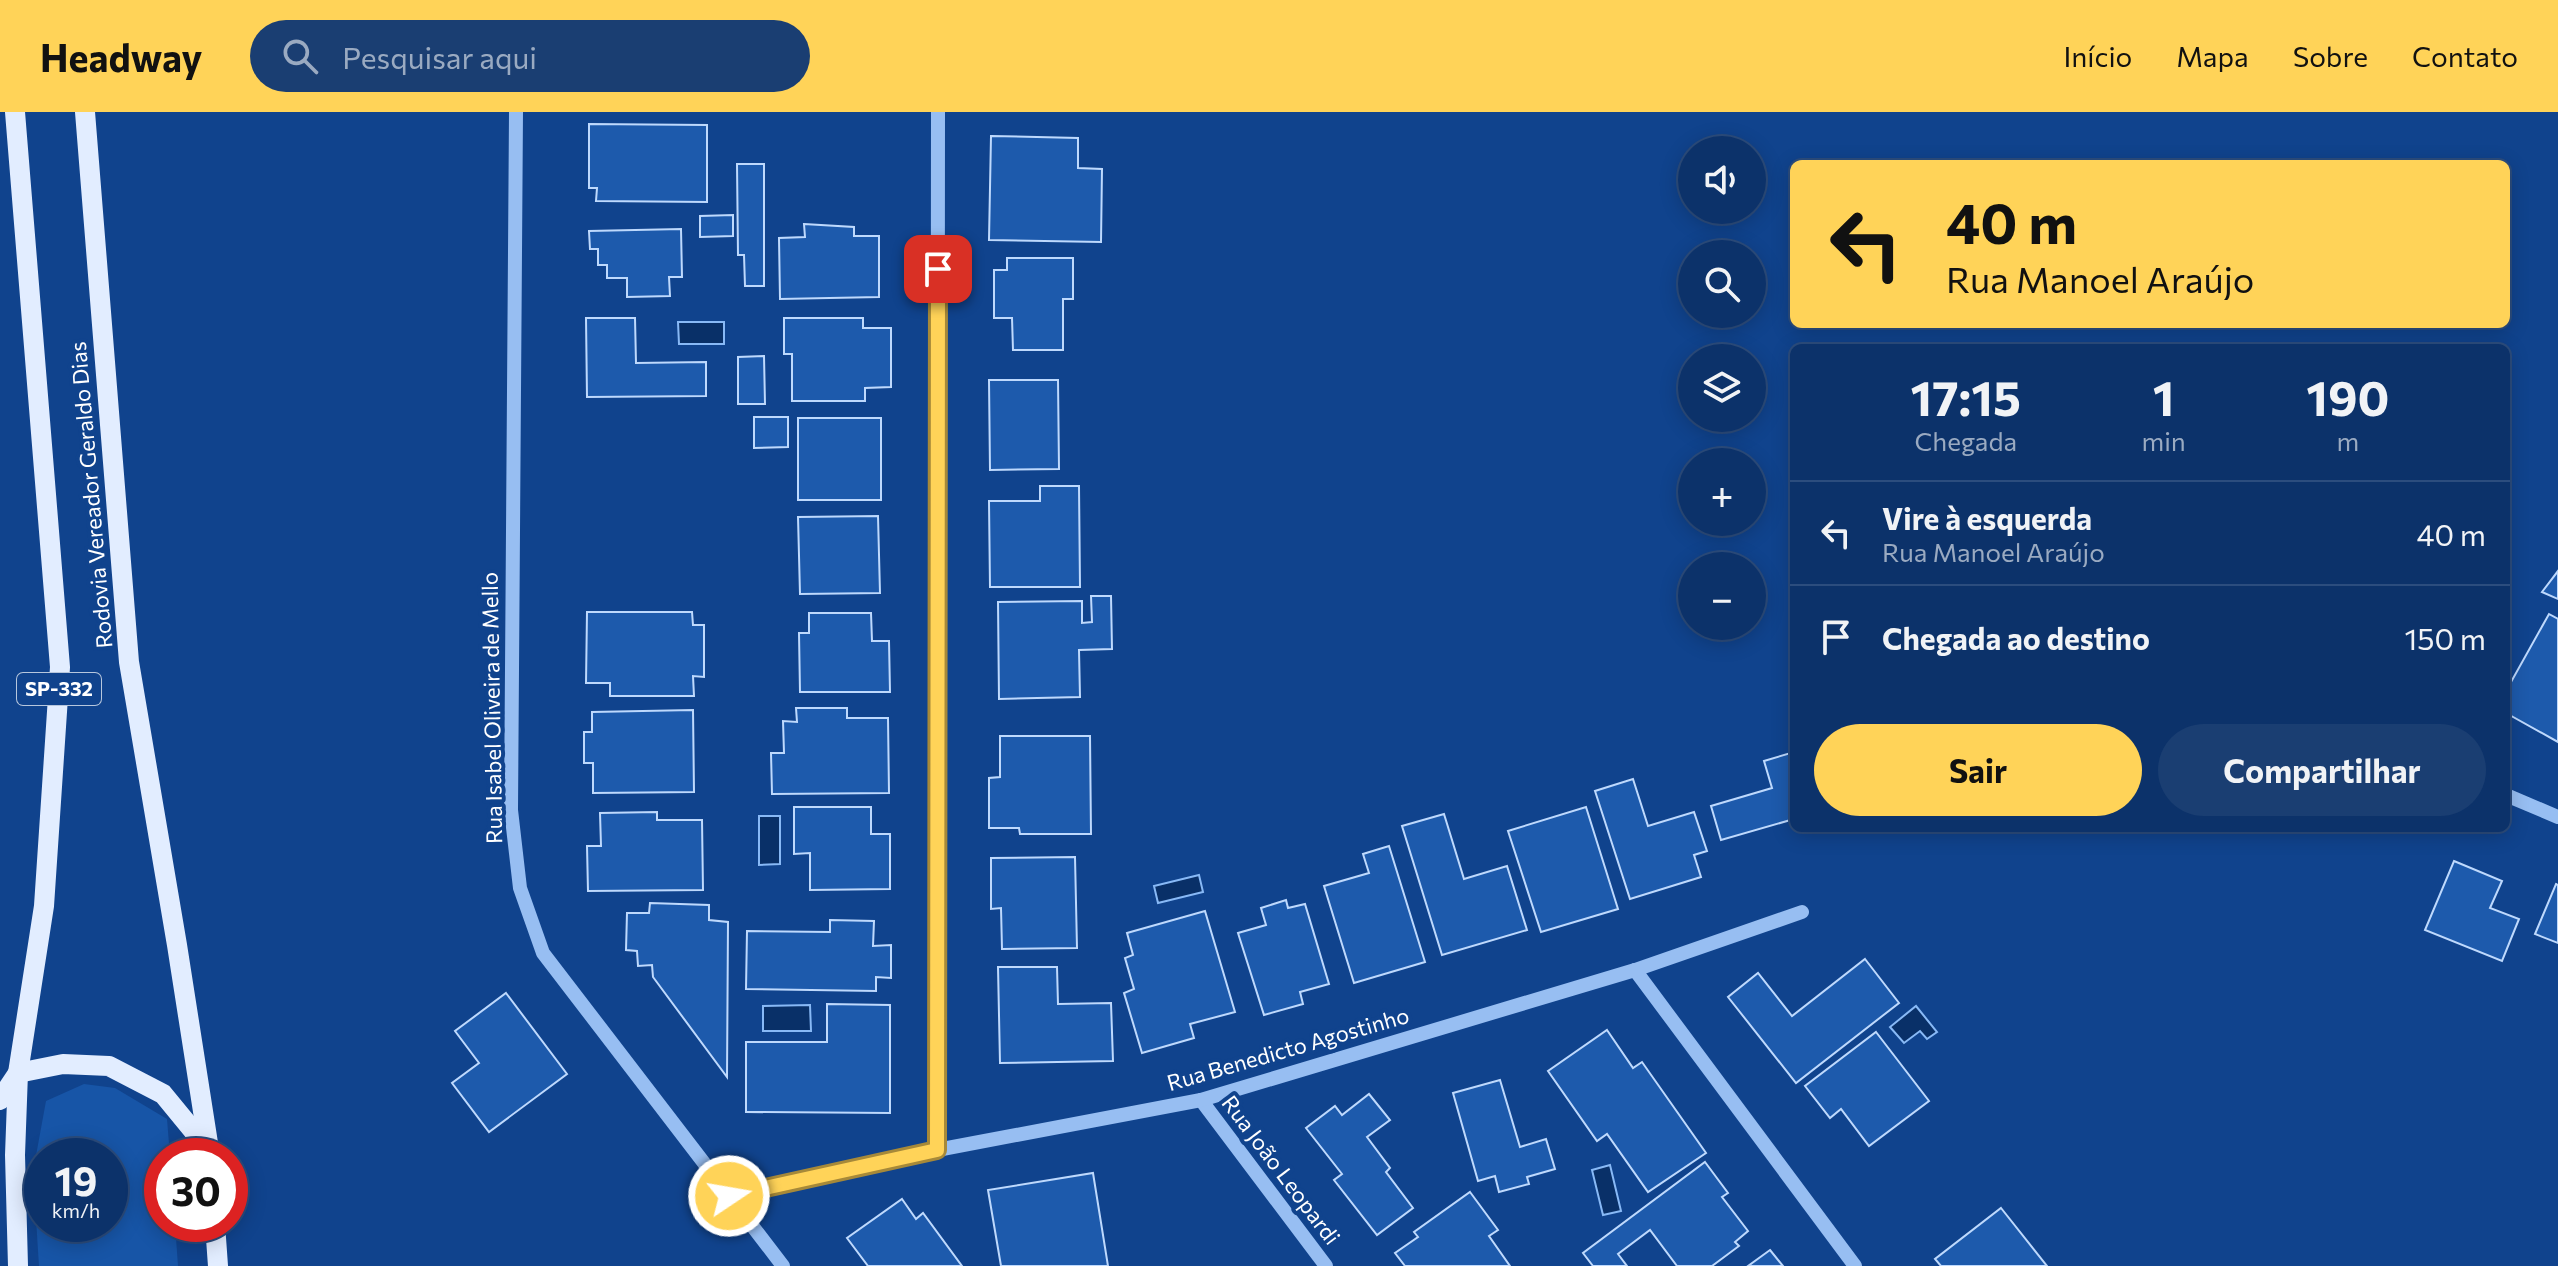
<!DOCTYPE html>
<html lang="pt">
<head>
<meta charset="utf-8">
<style>
	body { margin:0; font-family:Commissioner,sans-serif; background:#1a3e72; color:#f1f3f6; height:100vh; display:flex; flex-direction:column; font-size:30px; white-space:nowrap }
	* { box-sizing:border-box; margin:0 }
	p { font-size:26px; color:#9aaac1 }
	.icon { flex:none; width:44px; height:44px; fill:none; stroke:currentColor; stroke-width:2; stroke-linecap:round; stroke-linejoin:round }
	.map { position:relative; flex:1; overflow:hidden }
	.sheet { position:absolute; left:1790px; top:232px; width:720px; height:488px; display:flex; flex-direction:column; background:#0c326a; border-radius:12px; box-shadow:0 4px 20px #0003,0 0 0 2px #2c4d7e }
	.sheet>* { flex:none }
	.top-card { position:absolute; left:1790px; top:48px; width:720px; height:168px; border-radius:12px; box-shadow:0 4px 20px #0003,0 0 0 2px #2c4d7e; background:#ffd358; color:#111; overflow:hidden }
	.tools { position:absolute; left:1678px; top:24px; display:grid; gap:16px }
	.tools a { display:grid; place-items:center; width:88px; height:88px; border-radius:50%; background:#0c326a; box-shadow:0 4px 20px #0003,0 0 0 2px #2c4d7e; font-size:40px }
	.speed { position:absolute; left:24px; top:1026px; display:flex; gap:16px; font-size:40px; font-weight:700; text-align:center }
	.speed>* { display:grid; place-content:center; width:104px; height:104px; border-radius:50%; background:#0c326a; box-shadow:0 4px 20px #0003,0 0 0 2px #2c4d7e; line-height:1 }
	.speed small { font-size:20px; font-weight:400 }
	.speed .limit { border:12px solid #d22; background:#fff; color:#111 }
	.pin { position:absolute; display:grid; place-items:center; width:68px; height:68px; color:#fff; margin:-34px; border-radius:16px; box-shadow:0 4px 12px #0006 }
	.me { position:absolute; width:88px; margin:-44px; rotate:78deg; stroke-linejoin:round; filter:drop-shadow(0 0 6px #0008) }
	.turn { display:flex; align-items:center; gap:28px; height:168px; padding:0 24px; font-size:36px }
	.turn .icon { width:104px; height:104px; stroke-width:2.5 }
	.turn b { display:block; font-size:56px; line-height:68px }
	.eta { display:flex; justify-content:space-evenly; align-items:center; height:136px; text-align:center }
	.eta b { font-size:48px; font-weight:700; line-height:56px }
	.cta { display:flex; gap:16px; margin-top:auto; padding:16px 24px }
	.cta a { flex:1; height:92px; border-radius:48px; background:#ffd358; color:#111; font-size:32px; font-weight:700; line-height:92px; text-align:center }
	.cta a+a { background:#1a3e72; color:#f1f3f6 }
	ul { padding:0; list-style:none }
	li { display:flex; align-items:center; gap:24px; height:104px; padding:0 24px; border-top:2px solid #2c4d7e }
	li div { flex:1 }
	li b { display:block; font-size:30px }
	li em { font-style:normal }
	header { display:flex; align-items:center; gap:48px; box-sizing:border-box; height:112px; padding:0 40px; background:#ffd358; color:#111 }
	header strong { font-size:38px }
	nav { display:flex; gap:44px; margin-inline-start:auto; font-size:28px }
	.search { width:560px; height:72px; background:#1a3e72; display:flex; align-items:center; gap:20px; box-sizing:border-box; padding:0 28px; border-radius:44px; color:#9aaac1; font-size:30px }
	.map>svg:first-child { display:block }
	.green { fill:#1755a7; fill-rule:evenodd }
	.water { fill:#093068; stroke:#88b9f6; stroke-width:2 }
	.building { fill:#1d5aac; stroke:#bed9fd; stroke-width:2 }
	.lines { fill:none; stroke-linecap:round; stroke-linejoin:round }
	.minor { stroke:#97bef2; stroke-width:14 }
	.major { stroke:#e2edff; stroke-width:20 }
	.route-casing { stroke:#a68939; stroke-width:20 }
	.route { stroke:#ffd358; stroke-width:14 }
	.labels { text-anchor:middle; stroke-width:8; stroke-linejoin:round; paint-order:stroke }
	.shield { fill:#10438d; stroke:#b7c7dd; stroke-width:2 }
	.shield-label { font-size:20px; font-weight:bold; fill:#fff }
	.street-label { font-size:22px; fill:#fff; stroke:#10438d }
</style>
</head>
<body>
<header>
<strong>Headway</strong>
<div class="search"><svg class="icon" aria-label="search" viewBox="0 0 24 24"><circle cx="10" cy="10" r="6"/><path d="M15 15l6 6"/></svg>Pesquisar aqui</div>
<nav><a>Início</a><a>Mapa</a><a>Sobre</a><a>Contato</a></nav>
</header>
<div class="map">
<svg width="2558" height="1154" viewBox="0 0 2558 1154">
	<rect width="100%" height="100%" fill="#10438d"/>
	<path class="green" d="M84 972 115 976 167 1007 170 1044H162V1112H175L178 1154H39L33 1060 46 989ZM110 1044V1112H42V1044Z"/>
	<g class="water">
		<path d="M678 210H724V232H679Z"/>
		<path d="M759 704H780V752L759 753Z"/>
		<path d="M1199 763 1203 780 1158 791 1154 774Z"/>
		<path d="M810 893 811 919H763V894Z"/>
		<path d="M1916 894 1937 920 1927 927 1920 919 1904 931 1890 915Z"/>
		<path d="M1610 1053 1621 1099 1603 1103 1592 1058Z"/>
	</g>
	<g class="building">
		<path d="M589 12 707 13V90L596 89 597 76H589Z"/>
		<path d="M991 24 1078 26V56L1102 57 1101 130 989 128Z"/>
		<path d="M737 52H764V174H745L744 143H738Z"/>
		<path d="M733 103V124L700 125V104Z"/>
		<path d="M804 112 854 115V124H879V185L780 187 779 126 805 125Z"/>
		<path d="M681 117 682 165H669L670 184 627 185V166H607V153H598V137H590L589 119Z"/>
		<path d="M1007 146H1073V187H1063V238H1013L1012 206H994V158H1007Z"/>
		<path d="M586 206H635L636 251 706 250V284L587 285Z"/>
		<path d="M784 206H863V216H891V275L865 276V289H792V242H784Z"/>
		<path d="M764 244 765 292H738V245Z"/>
		<path d="M989 268H1058L1059 357 990 358Z"/>
		<path d="M754 305H788V335L754 336Z"/>
		<rect x="798" y="306" width="83" height="82"/>
		<path d="M1040 374H1079L1080 475H990L989 389H1040Z"/>
		<path d="M878 404 880 481 800 482 798 405Z"/>
		<path d="M2558 459V487L2542 480Z"/>
		<path d="M1091 484H1111L1112 537 1079 538 1080 585 999 587 998 490 1082 489V511L1092 510Z"/>
		<path d="M587 500H692L693 513H704V565L693 564 694 584H610V571H586Z"/>
		<path d="M809 501H871L872 529H889L890 580H800L799 521H809Z"/>
		<path d="M2549 502 2558 507V630L2506 601V579Z"/>
		<path d="M796 596H847V606H888L889 681 772 682 771 641H784L783 609 797 610Z"/>
		<path d="M693 598 694 680 593 681V651H584V620H592V600Z"/>
		<path d="M1000 624H1090L1091 722H1020L1019 716H989V666L1000 665Z"/>
		<path d="M1794 640V707L1721 728 1711 694 1772 676 1764 649Z"/>
		<path d="M1633 667 1648 714 1694 700 1707 739 1694 743 1701 765 1630 787 1595 679Z"/>
		<path d="M794 695H871V722H890V777L810 778V741L794 742Z"/>
		<path d="M1586 695 1618 797 1541 820 1508 719Z"/>
		<path d="M657 700V708H702L703 778 588 779 587 734H601L600 701Z"/>
		<path d="M1444 702 1464 767 1507 754 1527 818 1442 843 1402 714Z"/>
		<path d="M1389 734 1425 850 1354 871 1324 774 1369 761 1363 742Z"/>
		<path d="M1075 745 1077 836 1002 837 1001 796 991 797V746Z"/>
		<path d="M2454 749 2502 769 2490 796 2519 807 2502 849 2425 818Z"/>
		<path d="M2556 772 2558 773V831L2535 822Z"/>
		<path d="M1286 788 1288 796 1305 792 1329 872 1300 880 1303 892 1264 903 1238 821 1266 813 1261 796Z"/>
		<path d="M650 791 709 793V808L728 810 727 965 653 865 652 853 638 854 637 839 626 838 627 801H649Z"/>
		<path d="M1205 799 1235 900 1190 912 1194 926 1142 941 1124 881 1134 877 1125 846 1133 843 1127 821Z"/>
		<path d="M830 808 874 809 873 834 891 833V866L876 865V879L746 877 747 819 830 820Z"/>
		<path d="M1865 847 1899 891 1796 971 1728 885 1758 861 1792 904Z"/>
		<path d="M998 855H1057L1058 892 1111 891 1113 949 1000 951Z"/>
		<path d="M506 881 567 962 489 1020 452 971 479 951 455 919Z"/>
		<path d="M827 892 890 893V1001L746 1000V930H827Z"/>
		<path d="M1607 918 1633 956 1642 950 1706 1041 1648 1080 1607 1022 1597 1029 1548 959Z"/>
		<path d="M1876 920 1929 989 1869 1034 1841 997 1830 1006 1805 974Z"/>
		<path d="M1500 968 1520 1035 1546 1027 1555 1057 1527 1065 1529 1072 1499 1080 1495 1064 1478 1069 1453 981Z"/>
		<path d="M1369 982 1390 1008 1367 1025 1390 1056 1386 1060 1413 1096 1377 1123 1334 1068 1342 1062 1306 1016 1335 994 1342 1003Z"/>
		<path d="M1705 1050 1728 1081 1722 1085 1748 1119 1735 1130 1739 1134 1712 1154H1677L1650 1118 1618 1142 1627 1154H1593L1583 1141Z"/>
		<path d="M1093 1061 1108 1154H1001L988 1078Z"/>
		<path d="M1470 1080 1498 1118 1489 1124 1510 1154H1405L1395 1141 1418 1125 1414 1120Z"/>
		<path d="M902 1087 916 1107 923 1101 962 1154H868L847 1126Z"/>
		<path d="M2001 1096 2047 1154H1941L1935 1147Z"/>
		<path d="M1770 1138 1783 1154H1748Z"/>
	</g>
	<g class="lines">
		<g class="minor">
			<path d="M516 0 511 698 520 776 543 841 783 1154"/>
			<path d="M2506 683 2558 705"/>
			<path d="M1635 858 1855 1154"/>
			<path d="M1201 988 1326 1154"/>
			<path d="M937 1038 938 0"/>
			<path d="M729 1084 937 1038 1201 988 1635 858 1802 800"/>
		</g>
		<g class="major">
			<path d="M15 0 60 555 44 794 18 961 15 1043 18 1154"/>
			<path d="M85 0 129 550 177 833 210 1044"/>
			<path d="M0 988 18 961 63 952 109 954 163 982 209 1038"/>
			<path d="M215 1112 218 1154"/>
		</g>
	</g>
	<g class="lines">
		<defs>
			<path id="route" d="M729 1084 937 1038 938 157"/>
		</defs>
		<use href="#route" class="route-casing"/>
		<use href="#route" class="route"/>
	</g>
	<g class="labels">
		<rect class="shield" x="17" y="561" width="84" height="32" rx="6"/>
		<g class="shield-label">
			<text x="59" y="584">SP-332</text>
		</g>
		<g class="street-label">
			<text transform="translate(91 383) rotate(-95)" y="8">Rodovia Vereador Geraldo Dias</text>
			<text transform="translate(492 596) rotate(-91)" y="8">Rua Isabel Oliveira de Mello</text>
			<text transform="translate(1288 937) rotate(-16)" y="8">Rua Benedicto Agostinho</text>
			<text transform="translate(1281 1058) rotate(53)" y="8">Rua João Leopardi</text>
		</g>
	</g>
</svg>
<div class="tools">
<a><svg class="icon" aria-label="sound" viewBox="0 0 24 24"><path d="M4 9h4l5-4v14l-5-4H4zM17 9q2 3 0 6"/></svg></a>
<a><svg class="icon" aria-label="search" viewBox="0 0 24 24"><circle cx="10" cy="10" r="6"/><path d="M15 15l6 6"/></svg></a>
<a><svg class="icon" aria-label="layers" viewBox="0 0 24 24"><path d="M12 4l9 5-9 5-9-5zM3 14l9 5 9-5"/></svg></a>
<a>+</a>
<a>−</a>
</div>
<div class="speed"><div>19<small>km/h</small></div><div class="limit">30</div></div>
<div class="pin" style="left:938px;top:157px;background:#d93025"><svg class="icon" aria-label="arrive" viewBox="0 0 24 24"><path d="M6 21V4h12l-3 4 3 4H6"/></svg></div>
<svg class="me" style="left:729px;top:1084px" viewBox="-20 -20 40 40"><circle r="17" fill="#ffd358" stroke="#fff" stroke-width="3"/><path d="M0-11L8 9 0 5-8 9z" fill="#fff"/></svg>
<div class="top-card">
<div class="turn"><svg class="icon" aria-label="left" viewBox="0 0 24 24"><path d="M17 20v-9H6M10 6l-5 5 5 5"/></svg><div><b>40 m</b>Rua Manoel Araújo</div></div>
</div>
<section class="sheet">
<div class="eta">
<div><b>17:15</b><p>Chegada</p></div>
<div><b>1</b><p>min</p></div>
<div><b>190</b><p>m</p></div>
</div>
<ul>
<li><svg class="icon" aria-label="left" viewBox="0 0 24 24"><path d="M17 20v-9H6M10 6l-5 5 5 5"/></svg><div><b>Vire à esquerda</b><p>Rua Manoel Araújo</p></div><em>40 m</em></li>
<li><svg class="icon" aria-label="arrive" viewBox="0 0 24 24"><path d="M6 21V4h12l-3 4 3 4H6"/></svg><div><b>Chegada ao destino</b></div><em>150 m</em></li>
</ul>
<div class="cta"><a>Sair</a><a>Compartilhar</a></div>
</section>
</div>
</body>
</html>
